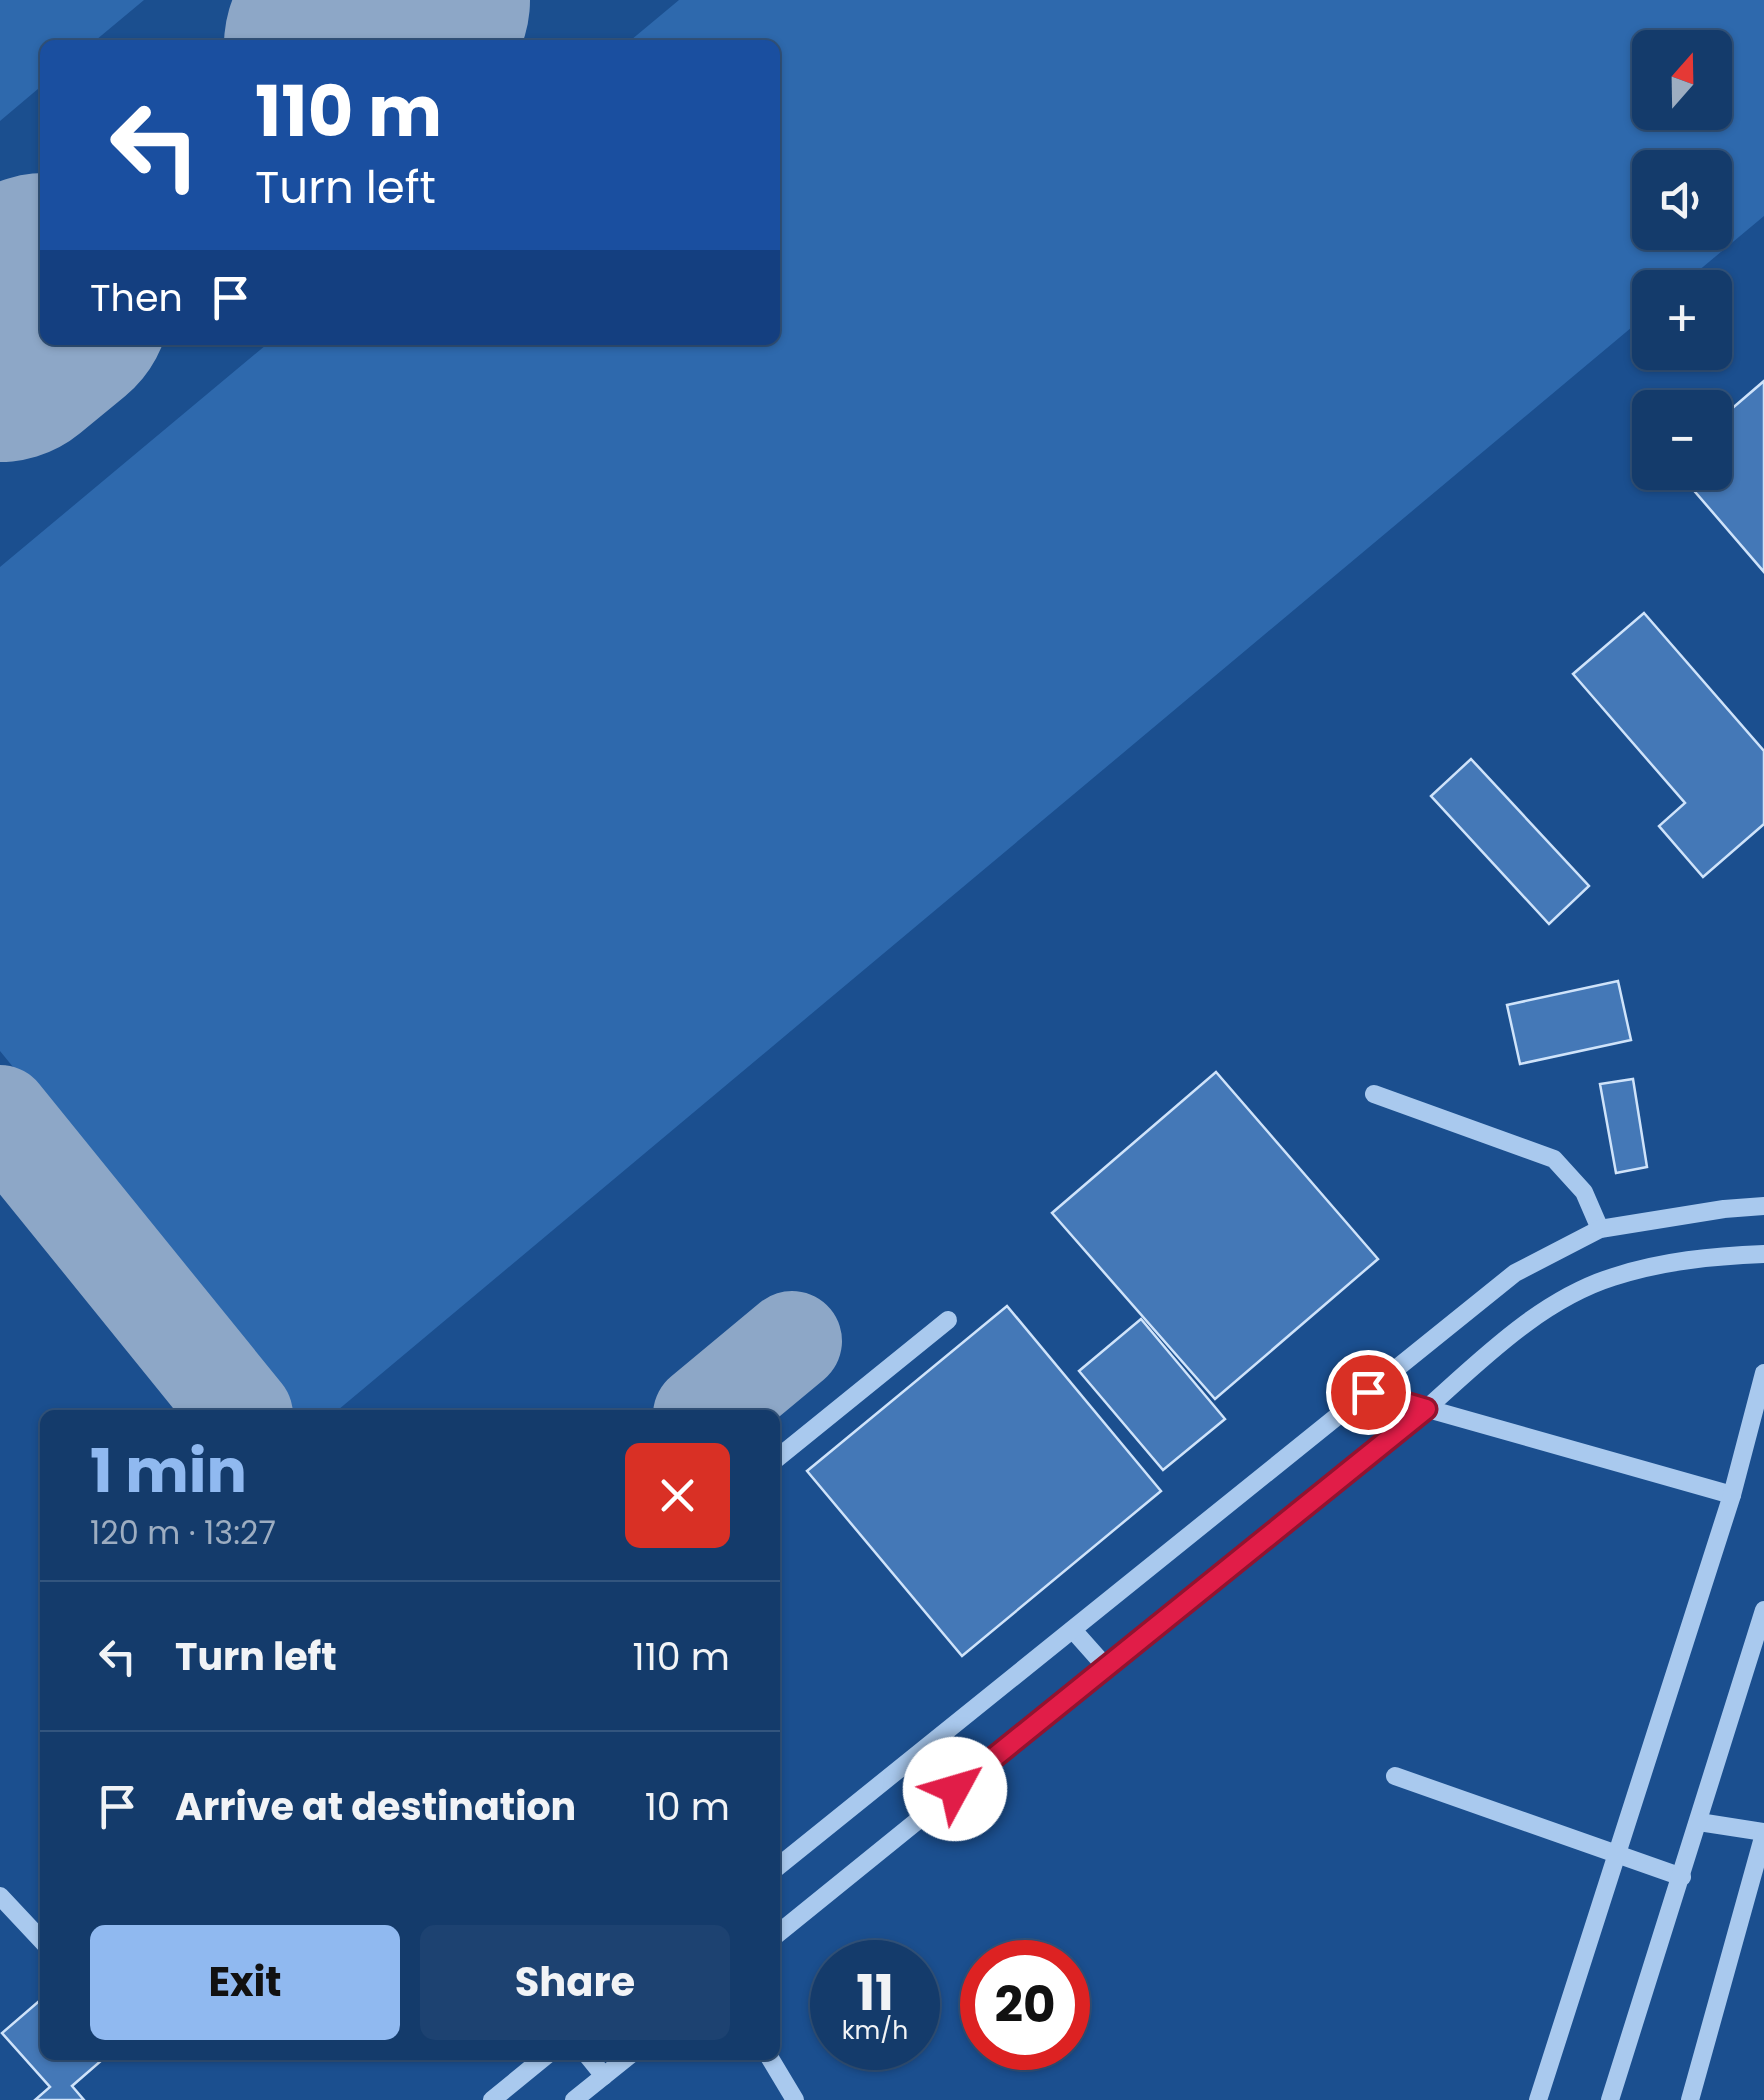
<!DOCTYPE html>
<html lang="en">
<head>
<meta charset="utf-8">
<style>
	body { margin:0; font-family:Poppins,sans-serif; background:#1d4271; color:#f1f3f6; height:100vh; display:flex; flex-direction:column; font-size:38px; white-space:nowrap }
	* { box-sizing:border-box; margin:0 }
	p { font-size:32px; color:#9dadc1 }
	.icon { flex:none; width:55px; height:55px; fill:none; stroke:currentColor; stroke-width:2; stroke-linecap:round; stroke-linejoin:round }
	.map { position:relative; flex:1; overflow:hidden }
	.sheet { position:absolute; left:40px; top:1410px; width:740px; height:650px; display:flex; flex-direction:column; background:#143b6b; border-radius:15px; box-shadow:0 2px 8px #0004,0 0 0 2px #33557e }
	.sheet>* { flex:none }
	.top-card { position:absolute; left:40px; top:40px; width:740px; height:305px; border-radius:15px; box-shadow:0 2px 8px #0004,0 0 0 2px #33557e; background:#1a4fa0; color:#fff; overflow:hidden }
	.needle { width:65px; rotate:20deg }
	.controls { position:absolute; left:1632px; top:30px; display:grid; gap:20px }
	.controls a { display:grid; place-items:center; width:100px; height:100px; border-radius:15px; background:#143b6b; box-shadow:0 2px 8px #0004,0 0 0 2px #33557e; font-size:50px }
	.speed { position:absolute; left:810px; top:1940px; display:flex; gap:20px; font-size:50px; font-weight:700; text-align:center }
	.speed>* { display:grid; place-content:center; width:130px; height:130px; border-radius:50%; background:#143b6b; box-shadow:0 2px 8px #0004,0 0 0 2px #33557e; line-height:1 }
	.speed small { font-size:25px; font-weight:400 }
	.speed .limit { border:15px solid #d22; background:#fff; color:#111 }
	.pin { position:absolute; display:grid; place-items:center; width:85px; height:85px; color:#fff; margin:-42px; border:5px solid #fff; border-radius:50%; box-shadow:0 2px 10px #0007 }
	.me { position:absolute; width:110px; margin:-55px; rotate:51deg; stroke-linejoin:round; filter:drop-shadow(0 0 8px #0008) }
	.turn { display:flex; align-items:center; gap:35px; height:210px; padding:0 50px; font-size:45px }
	.turn .icon { width:130px; height:130px; stroke-width:2.5 }
	.turn b { display:block; font-size:70px; line-height:85px }
	.then { display:flex; align-items:center; height:95px; padding:0 50px; background:#0003; gap:20px; font-size:38px }
	.round { display:grid; place-items:center; flex:none; width:105px; height:105px; border-radius:15px; background:#1d4271 }
	.summary { display:flex; align-items:center; justify-content:space-between; height:170px; padding:0 50px }
	h1 { font-size:60px; font-weight:700; line-height:75px; color:#90b9f0 }
	.button { display:flex; gap:20px; margin-top:auto; padding:20px 50px }
	.button a { flex:1; height:115px; border-radius:15px; background:#90b9f0; color:#111; font-size:40px; font-weight:700; line-height:115px; text-align:center }
	.button a+a { background:#1d4271; color:#f1f3f6 }
	ul { padding:0; list-style:none }
	li { display:flex; align-items:center; gap:30px; height:150px; padding:0 50px; border-top:2px solid #33557e }
	li div { flex:1 }
	li b { display:block; font-size:38px }
	li em { font-style:normal }
	.map>svg:first-child { display:block }
	.green { fill:#2e69ad; fill-rule:evenodd }
	.lines { fill:none; stroke-linecap:round; stroke-linejoin:round }
	.taxiway { stroke:#8da7c7; stroke-width:100 }
	.runway { stroke:#8da7c7; stroke-width:252 }
	.building { fill:#4478b7; stroke:#cfe3fa; stroke-width:2.5 }
	.minor { stroke:#a9c9ee; stroke-width:18 }
	.route-casing { stroke:#92132f; stroke-width:25 }
	.route { stroke:#e11d48; stroke-width:18 }
</style>
</head>
<body>
<div class="map">
<svg width="1764" height="2100" viewBox="0 0 1764 2100">
	<rect width="100%" height="100%" fill="#1b4f8f"/>
	<g class="green">
		<path d="M0 0H144L90 45H45V83L0 121Z"/>
		<path d="M679 0H1764V216L1679 287 1650 288V312L332 1415H297L0 1051V567L272 340H775V45H625ZM1650 48H1715V112H1650ZM1650 168H1715V232H1650Z"/>
	</g>
	<g class="lines">
		<g class="taxiway">
			<path d="M0 1115 243 1415"/>
			<path d="M703 1415 792 1341"/>
		</g>
		<g class="runway">
			<path d="M350 45 404 0"/>
			<path d="M0 336 45 299"/>
		</g>
	</g>
	<g class="building">
		<path d="M1764 381V572L1678 472H1715V423Z"/>
		<path d="M1644 613 1764 751V824L1703 877 1659 826 1685 803 1573 674Z"/>
		<path d="M1471 759 1589 886 1549 924 1431 796Z"/>
		<path d="M1618 981 1631 1040 1520 1064 1507 1005Z"/>
		<path d="M1216 1072 1378 1259 1215 1399 1052 1213Z"/>
		<path d="M1633 1079 1647 1167 1616 1173 1600 1084Z"/>
		<path d="M1007 1306 1161 1491 962 1656 807 1471Z"/>
		<path d="M1141 1319 1225 1419 1163 1470 1079 1371Z"/>
		<path d="M45 1996V2055H97L102 2060 72 2086 84 2100H35L50 2087 2 2033Z"/>
	</g>
	<g class="lines">
		<g class="minor">
			<path d="M1374 1094 1554 1159 1584 1192 1600 1229"/>
			<path d="M1368 1392 1732 1495"/>
			<path d="M775 1460 948 1320"/>
			<path d="M1073 1630 1105 1666"/>
			<path d="M1395 1776 1682 1877"/>
			<path d="M1699 1822 1764 1832"/>
			<path d="M775 1869 1515 1273 1600 1229 1724 1209 1764 1206"/>
			<path d="M0 1896 45 1944"/>
			<path d="M775 1936 1426 1409C1481 1360 1540 1300 1613 1277 1662 1261 1713 1256 1764 1254"/>
			<path d="M587 2055 604 2076"/>
			<path d="M768 2055 795 2100"/>
			<path d="M492 2100 547 2055"/>
			<path d="M574 2100 630 2055"/>
			<path d="M1538 2100 1732 1495 1764 1373"/>
			<path d="M1610 2100 1764 1610"/>
			<path d="M1690 2100 1764 1834"/>
		</g>
	</g>
	<g class="lines">
		<defs>
			<path id="route" d="M955 1789 1426 1409 1368 1392"/>
		</defs>
		<use href="#route" class="route-casing"/>
		<use href="#route" class="route"/>
	</g>
</svg>
<div class="controls">
<a><svg class="needle" viewBox="-14 -14 28 28"><path d="M0-13l5 13h-10z" fill="#e53935"/><path d="M0 13l5-13h-10z" fill="#9dadc1"/></svg></a>
<a><svg class="icon" aria-label="sound" viewBox="0 0 24 24"><path d="M4 9h4l5-4v14l-5-4H4zM17 9q2 3 0 6"/></svg></a>
<a>+</a>
<a>−</a>
</div>
<div class="speed"><div>11<small>km/h</small></div><div class="limit">20</div></div>
<div class="pin" style="left:1368px;top:1392px;background:#d93025"><svg class="icon" aria-label="arrive" viewBox="0 0 24 24"><path d="M6 21V4h12l-3 4 3 4H6"/></svg></div>
<svg class="me" style="left:955px;top:1789px" viewBox="-20 -20 40 40"><circle r="19" fill="#fff"/><path d="M0-13L10 11 0 6-10 11z" fill="#e11d48"/></svg>
<div class="top-card">
<div class="turn"><svg class="icon" aria-label="left" viewBox="0 0 24 24"><path d="M17 20v-9H6M10 6l-5 5 5 5"/></svg><div><b>110 m</b>Turn left</div></div>
<div class="then">Then<svg class="icon" aria-label="arrive" viewBox="0 0 24 24"><path d="M6 21V4h12l-3 4 3 4H6"/></svg></div>
</div>
<section class="sheet">
<div class="summary"><div><h1>1 min</h1><p>120 m · 13:27</p></div><a class="round" style="background:#d93025;color:#fff"><svg class="icon" aria-label="close" viewBox="0 0 24 24"><path d="M6 6l12 12M18 6L6 18"/></svg></a></div>
<ul>
<li><svg class="icon" aria-label="left" viewBox="0 0 24 24"><path d="M17 20v-9H6M10 6l-5 5 5 5"/></svg><div><b>Turn left</b></div><em>110 m</em></li>
<li><svg class="icon" aria-label="arrive" viewBox="0 0 24 24"><path d="M6 21V4h12l-3 4 3 4H6"/></svg><div><b>Arrive at destination</b></div><em>10 m</em></li>
</ul>
<div class="button"><a>Exit</a><a>Share</a></div>
</section>
</div>
</body>
</html>
